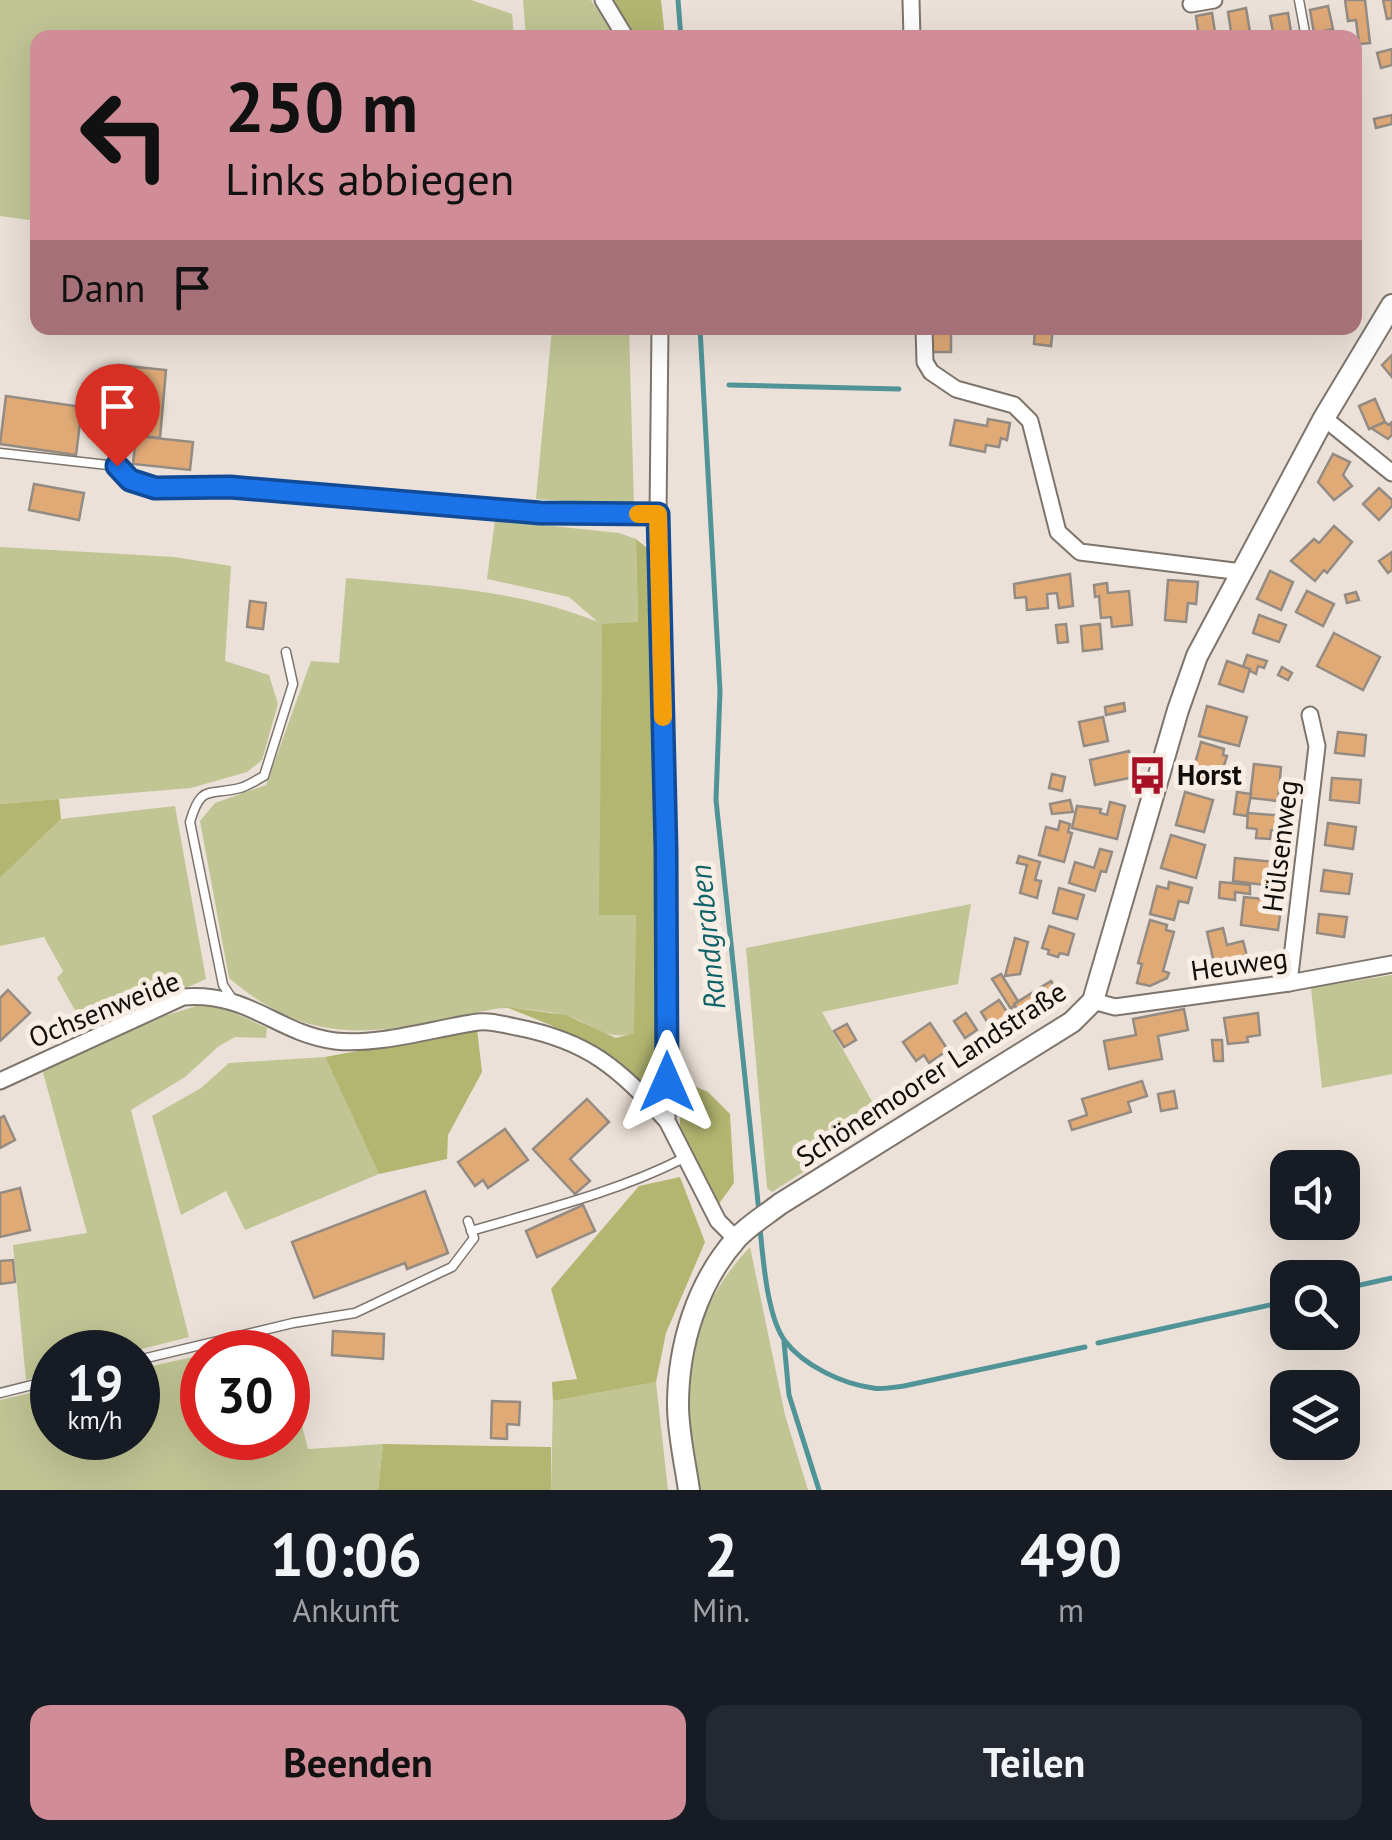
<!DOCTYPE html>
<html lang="de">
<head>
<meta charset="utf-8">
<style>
	body { margin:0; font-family:"PT Sans",sans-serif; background:#242831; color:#f1f3f6; height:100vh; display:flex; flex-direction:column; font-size:38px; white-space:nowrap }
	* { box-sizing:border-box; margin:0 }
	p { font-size:32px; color:#9ea1a6 }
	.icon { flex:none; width:55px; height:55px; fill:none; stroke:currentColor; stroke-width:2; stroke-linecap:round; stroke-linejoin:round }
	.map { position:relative; height:1490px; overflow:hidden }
	.sheet { display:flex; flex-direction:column; background:#171b24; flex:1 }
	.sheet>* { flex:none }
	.top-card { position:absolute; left:30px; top:30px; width:1332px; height:305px; border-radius:20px; box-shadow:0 10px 40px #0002; background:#d08d98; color:#111; overflow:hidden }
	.buttons { position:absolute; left:1270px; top:1150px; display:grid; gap:20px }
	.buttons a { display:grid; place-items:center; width:90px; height:90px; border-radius:20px; background:#171b24; box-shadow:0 10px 40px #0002; font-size:50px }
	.speed { position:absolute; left:30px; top:1330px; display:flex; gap:20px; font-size:50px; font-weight:700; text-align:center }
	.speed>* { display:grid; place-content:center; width:130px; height:130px; border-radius:50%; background:#171b24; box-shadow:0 10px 40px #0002; line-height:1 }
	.speed small { font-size:25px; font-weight:400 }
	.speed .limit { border:15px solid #d22; background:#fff; color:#111 }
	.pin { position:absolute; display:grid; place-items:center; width:85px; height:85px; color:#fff; margin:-102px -42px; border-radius:50% 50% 50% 0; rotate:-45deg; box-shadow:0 0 10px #0007 }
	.pin .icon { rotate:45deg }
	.me { position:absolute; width:110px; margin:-55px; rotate:0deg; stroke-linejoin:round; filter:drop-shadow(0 0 8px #0008) }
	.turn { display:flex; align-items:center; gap:35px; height:210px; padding:0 30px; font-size:45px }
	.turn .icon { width:130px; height:130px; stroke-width:2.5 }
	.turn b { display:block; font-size:70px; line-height:85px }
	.then { display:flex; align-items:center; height:95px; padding:0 30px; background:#0003; gap:20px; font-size:38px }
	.eta { display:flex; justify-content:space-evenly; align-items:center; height:170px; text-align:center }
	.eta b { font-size:60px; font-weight:700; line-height:70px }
	.button { display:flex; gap:20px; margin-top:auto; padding:20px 30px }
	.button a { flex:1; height:115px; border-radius:20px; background:#d08d98; color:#111; font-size:40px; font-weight:700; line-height:115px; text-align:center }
	.button a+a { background:#242831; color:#f1f3f6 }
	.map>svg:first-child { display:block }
	.green { fill:#c1c594 }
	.forest { fill:#b2b670 }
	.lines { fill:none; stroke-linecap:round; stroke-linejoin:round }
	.stream { stroke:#519498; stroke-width:5 }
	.building { fill:#e0aa77; stroke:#948b83; stroke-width:2.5 }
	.lane-casing { stroke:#7d746c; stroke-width:11 }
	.street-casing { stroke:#7d746c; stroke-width:19 }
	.secondary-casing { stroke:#7d746c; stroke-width:24 }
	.lane { stroke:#fff; stroke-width:8 }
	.street { stroke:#fff; stroke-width:15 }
	.secondary { stroke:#fff; stroke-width:20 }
	.route-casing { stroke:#114b97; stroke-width:25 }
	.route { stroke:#1a73e8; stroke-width:18 }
	.slow { stroke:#f59e0b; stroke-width:18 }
	.labels { text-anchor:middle; stroke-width:10; stroke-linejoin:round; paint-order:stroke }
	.poi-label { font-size:28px; font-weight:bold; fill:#100d0a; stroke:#f8eee5; text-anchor:start }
	.street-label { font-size:28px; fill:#100d0a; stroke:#f8eee5 }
	.water-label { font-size:30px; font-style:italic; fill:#0e6267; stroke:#f8eee5 }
</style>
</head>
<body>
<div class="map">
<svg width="1392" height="1490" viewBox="0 0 1392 1490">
	<rect width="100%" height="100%" fill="#ebe1d8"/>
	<g class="green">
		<path d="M0 0H471L512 14 514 37 38 38 37 221 0 216Z"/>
		<path d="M523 0H591L616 37H526Z"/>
		<path d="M552 328H629L634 506 536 499Z"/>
		<path d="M495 520 619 533 636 539 638 622 602 625 600 915H636L635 1033C603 1042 592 1022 564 1015 547 1011 528 1009 511 1008 492 1007 469 1015 451 1019 360 1036 304 1042 229 978L200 821 215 803 266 785 311 661 339 663 346 578C431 586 518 589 598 622L569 597 487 579Z"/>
		<path d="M0 547 174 557 231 566 225 661 269 675 278 704 262 760 247 772 191 788 0 804Z"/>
		<path d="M175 806 206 979 87 1032 57 978 63 971 44 937 0 946V878L61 819Z"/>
		<path d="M971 904 958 984 822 1012 883 1121 772 1192 767 1188 746 948Z"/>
		<path d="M1392 975V1074L1322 1088 1311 988Z"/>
		<path d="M196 1006H220L267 1028 266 1038 235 1037 219 1046 185 1077 131 1110 189 1337 130 1352H52V1373L26 1380 13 1245 87 1233 42 1069 152 1020Z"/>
		<path d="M325 1057 379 1174 245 1230 226 1191 181 1215 152 1116 201 1088 229 1063Z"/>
		<path d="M750 1247 785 1415 808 1490H697C692 1463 682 1431 683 1404 686 1344 709 1290 750 1247Z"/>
		<path d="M278 1338 282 1352H214Z"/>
		<path d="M202 1355V1438H288V1372L308 1449 383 1444 378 1490H0V1400L52 1388V1438H138V1369Z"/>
		<path d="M656 1382 668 1490H551L553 1401Z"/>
	</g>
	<g class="forest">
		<path d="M610 0H661L665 37H633Z"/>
		<path d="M636 539 653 553 657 586 661 1092 650 1093C602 1043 567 1032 506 1007L566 1015 616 1038 634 1033 636 915H599L602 624 638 622Z"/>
		<path d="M59 799 61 819 0 878V804Z"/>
		<path d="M477 1029 482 1072 448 1135 447 1159 379 1174 325 1057Z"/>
		<path d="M680 1080 708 1092 730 1114 734 1183 718 1205 680 1126Z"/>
		<path d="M680 1177 705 1242 666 1333 656 1382 553 1401 552 1382 577 1379 551 1289 639 1186Z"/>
		<path d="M383 1444 551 1447V1490H378Z"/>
	</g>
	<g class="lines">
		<g class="stream">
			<path d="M678 0 681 38"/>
			<path d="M700 328 720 691 716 800 759 1212"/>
			<path d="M729 385 899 389"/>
			<path d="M760 1228C763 1258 767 1317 785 1341 804 1366 843 1384 873 1388 883 1390 894 1387 904 1386L1085 1347"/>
			<path d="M1342 1289 1392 1278"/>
			<path d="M784 1342 789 1395 819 1490"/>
			<path d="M1098 1343 1288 1301"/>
		</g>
	</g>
	<g class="building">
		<path d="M1345 0H1365L1370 43 1359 44 1356 20 1348 21Z"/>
		<path d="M1383 0H1392V18L1387 19Z"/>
		<path d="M1328 6 1333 29 1314 33 1310 10Z"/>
		<path d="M1246 8 1251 38H1232L1228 12Z"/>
		<path d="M1212 13 1216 38H1199L1196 16Z"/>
		<path d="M1288 13 1292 38H1274L1270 16Z"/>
		<path d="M1392 49V65L1381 68 1377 53Z"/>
		<path d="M1392 115V124L1376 128 1374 119Z"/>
		<rect x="931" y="328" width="20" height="24"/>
		<path d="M1035 328H1053L1051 346 1034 344Z"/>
		<path d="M1392 355V377L1382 365Z"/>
		<path d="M119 365 166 370 160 438 112 433Z"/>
		<path d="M6 396 82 407 76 455 0 444Z"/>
		<path d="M1375 399 1385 422 1369 429 1359 406Z"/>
		<path d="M988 419 1010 423 1007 440 1001 438 999 447 986 445 985 452 950 445 955 420 987 426Z"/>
		<path d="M1385 422 1389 425 1392 422V435L1388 439 1371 428Z"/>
		<path d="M136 436 193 442 190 470 133 464Z"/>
		<path d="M1333 454 1350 462 1343 475 1352 486 1334 500 1318 482Z"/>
		<path d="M34 484 84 493 79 520 29 510Z"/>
		<path d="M1379 488 1392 500V506L1379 520 1363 504Z"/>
		<path d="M1334 526 1352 542 1327 573 1324 570 1315 581 1291 561 1314 539 1319 543Z"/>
		<path d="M1392 552V570L1388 573 1379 561Z"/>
		<path d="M1270 571 1293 582 1281 610 1257 599Z"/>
		<path d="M1070 574 1073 606 1059 608 1057 593 1047 594 1048 608 1027 610 1026 597 1015 598 1014 584Z"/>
		<path d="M1168 580 1198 582 1196 604 1188 603 1186 622 1165 620Z"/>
		<path d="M1107 583 1108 593 1129 591 1132 625 1112 627 1111 617 1101 618 1099 596 1095 597 1094 585Z"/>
		<path d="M1307 591 1334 604 1323 626 1296 612Z"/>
		<path d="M1356 592 1359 600 1347 603 1345 595Z"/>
		<path d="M250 601 266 603 263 629 247 627Z"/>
		<path d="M1259 615 1286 625 1279 642 1253 633Z"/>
		<path d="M1066 624 1068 642 1058 643 1056 625Z"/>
		<path d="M1100 624 1102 649 1083 651 1081 626Z"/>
		<path d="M1334 633 1380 657 1363 690 1317 666Z"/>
		<path d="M1247 655 1267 661 1264 668 1258 666 1256 674 1243 667Z"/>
		<path d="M1227 661 1250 669 1243 692 1219 684Z"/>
		<path d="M1282 667 1292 673 1288 680 1278 675Z"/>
		<path d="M1124 703 1125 711 1106 715 1105 707Z"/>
		<path d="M1207 706 1247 717 1239 746 1199 736Z"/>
		<path d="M1103 717 1108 741 1084 746 1079 722Z"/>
		<path d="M1338 732 1366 735 1364 756 1335 753Z"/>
		<path d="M1201 742 1224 749 1223 755 1227 756 1218 786 1191 778Z"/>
		<path d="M1129 751 1134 777 1095 785 1090 760Z"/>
		<path d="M1254 764 1281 767 1278 801 1250 798Z"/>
		<path d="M1052 774 1065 777 1062 791 1049 788Z"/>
		<path d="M1332 778 1361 780 1359 803 1330 800Z"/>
		<path d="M1185 792 1213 800 1204 832 1176 825Z"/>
		<path d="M1237 792 1251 794 1247 816 1234 814Z"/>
		<path d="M1070 800 1073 812 1052 814 1050 804Z"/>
		<path d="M1110 802 1125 806 1117 839 1072 828 1077 806 1101 809 1100 813 1107 815Z"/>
		<path d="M1248 813 1284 816 1283 831 1271 830 1270 839 1256 838 1257 829 1247 828Z"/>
		<path d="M1060 821 1070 824 1068 832 1072 833 1064 862 1039 855 1046 827 1058 830Z"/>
		<path d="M1328 823 1356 827 1353 849 1325 845Z"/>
		<path d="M1171 835 1205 845 1196 878 1161 868Z"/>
		<path d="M1100 849 1112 852 1106 872 1101 871 1095 891 1069 883 1075 862 1094 868Z"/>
		<path d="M1019 856 1040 862 1035 880 1041 881 1037 898 1020 893 1027 865 1017 863Z"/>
		<path d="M1235 858 1275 862 1272 886 1233 881Z"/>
		<path d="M1324 870 1352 874 1349 894 1321 891Z"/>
		<path d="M1169 882 1192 888 1188 903 1179 901 1174 920 1150 914 1157 886 1168 889Z"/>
		<path d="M1220 882 1250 885V894L1235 892V900L1219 898Z"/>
		<path d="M1059 888 1084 895 1077 919 1053 913Z"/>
		<path d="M1244 897 1282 901 1278 930 1241 925Z"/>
		<path d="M1319 914 1347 917 1344 937 1317 933Z"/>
		<path d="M1150 920 1167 925 1166 930 1174 932 1163 971 1169 973 1167 978 1150 986 1137 983 1142 964 1138 963Z"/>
		<path d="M1049 926 1074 934 1068 955 1060 953 1058 957 1048 954 1049 950 1042 948Z"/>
		<path d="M1223 928 1227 945 1243 941 1247 956 1214 963 1207 932Z"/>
		<path d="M1015 938 1028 942 1020 974 1005 976Z"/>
		<path d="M1001 974 1018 1001 1011 1009 992 979Z"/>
		<path d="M1051 981 1063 1001 1042 1013 1040 1009 1023 1020 1014 1004Z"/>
		<path d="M8 990 30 1013 0 1041V998Z"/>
		<path d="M999 1000 1014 1022 995 1034 981 1012Z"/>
		<path d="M1184 1009 1188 1030 1158 1036 1162 1059 1109 1069 1104 1041 1136 1035 1133 1019Z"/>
		<path d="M966 1013 977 1030 965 1038 954 1021Z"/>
		<path d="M1258 1013 1260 1035 1247 1037 1248 1042 1228 1044 1224 1018Z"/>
		<path d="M930 1023 948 1050 929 1063 924 1055 916 1061 903 1042Z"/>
		<path d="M847 1024 856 1040 844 1047 834 1031Z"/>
		<path d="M1212 1040H1222L1223 1061H1214Z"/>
		<path d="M1142 1081 1147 1096 1128 1102 1131 1112 1072 1130 1069 1121 1087 1115 1082 1099Z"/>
		<path d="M1174 1091 1177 1108 1161 1111 1158 1094Z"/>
		<path d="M587 1099 609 1122 570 1159 590 1181 575 1194 533 1149Z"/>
		<path d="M4 1116 15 1140 0 1148V1118Z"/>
		<path d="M505 1129 528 1160 488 1188 483 1180 475 1186 458 1162Z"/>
		<path d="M20 1188 30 1230 0 1237V1193Z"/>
		<path d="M425 1191 448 1253 407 1269 405 1263 314 1298 292 1242Z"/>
		<path d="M583 1205 595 1231 537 1257 526 1231Z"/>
		<path d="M13 1260 15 1282 0 1284V1261Z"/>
		<path d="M333 1331 384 1334 383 1359 332 1355Z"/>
		<path d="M492 1401 520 1402 519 1425 507 1424V1439L491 1438Z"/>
	</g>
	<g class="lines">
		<defs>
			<g id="lane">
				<path d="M1299 0 1306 38"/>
				<path d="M0 453 117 466 139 485 155 488 230 487 540 513 658 514"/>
				<path d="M233 1000 223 985 190 822C201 784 208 796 240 788 248 786 256 780 264 776L293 684 286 652"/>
				<path d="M471 1231C543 1210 617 1192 684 1158"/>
				<path d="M138 1360 293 1323 355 1313 452 1267 474 1238 468 1221"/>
				<path d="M0 1393 52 1380"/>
			</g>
			<g id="street">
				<path d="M603 0 626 38"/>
				<path d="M911 0 912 38"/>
				<path d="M1191 4 1214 0"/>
				<path d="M660 328 658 514 667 849V1121L718 1221 736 1239"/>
				<path d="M924 328 925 362 931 372 956 389 1014 405 1030 421 1058 532 1080 552 1242 572"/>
				<path d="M1324 418 1392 473"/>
				<path d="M1289 983 1317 746 1310 715"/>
				<path d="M1093 1001 1115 1007 1289 983 1392 964"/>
				<path d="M0 1081 183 997C250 992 276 1033 335 1041 379 1046 435 1028 478 1022 491 1020 504 1025 516 1027 589 1041 618 1068 667 1121"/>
			</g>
			<path id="secondary" d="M689 1490C685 1462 678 1433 678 1405 678 1345 697 1283 737 1238 749 1225 766 1215 780 1204L1072 1022 1093 1001 1178 710 1197 656 1324 418 1392 305"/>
		</defs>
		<use href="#lane" class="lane-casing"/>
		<use href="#street" class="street-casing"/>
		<use href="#secondary" class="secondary-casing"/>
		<use href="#lane" class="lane"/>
		<use href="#street" class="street"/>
		<use href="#secondary" class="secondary"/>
	</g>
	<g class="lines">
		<defs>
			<path id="route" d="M117 466 130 480 155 488 230 487 540 513 658 514 666 849 667 1082"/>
		</defs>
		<use href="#route" class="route-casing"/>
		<use href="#route" class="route"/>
		<path class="slow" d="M638 514H658L663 717"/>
	</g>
	<defs>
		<symbol id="bus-bare" viewBox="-9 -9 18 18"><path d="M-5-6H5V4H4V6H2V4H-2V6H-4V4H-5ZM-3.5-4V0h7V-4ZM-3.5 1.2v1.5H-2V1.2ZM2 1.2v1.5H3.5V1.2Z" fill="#a81026" stroke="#f8eee5" stroke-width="2.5" paint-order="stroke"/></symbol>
	</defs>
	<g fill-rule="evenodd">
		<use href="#bus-bare" x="1120" y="748" width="55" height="55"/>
	</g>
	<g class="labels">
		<g class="poi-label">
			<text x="1177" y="785">Horst</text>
		</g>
		<g class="street-label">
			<text transform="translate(1280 846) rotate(-83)" y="10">Hülsenweg</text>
			<text transform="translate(1239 964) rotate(-8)" y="10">Heuweg</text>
			<text transform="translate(104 1009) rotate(-22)" y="10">Ochsenweide</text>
			<text transform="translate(931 1074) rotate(-33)" y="10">Schönemoorer Landstraße</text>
		</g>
		<g class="water-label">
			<text transform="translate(708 937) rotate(-96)" y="10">Randgraben</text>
		</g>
	</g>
</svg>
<div class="buttons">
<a><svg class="icon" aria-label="sound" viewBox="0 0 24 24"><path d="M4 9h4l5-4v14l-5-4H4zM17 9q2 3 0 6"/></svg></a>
<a><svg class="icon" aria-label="search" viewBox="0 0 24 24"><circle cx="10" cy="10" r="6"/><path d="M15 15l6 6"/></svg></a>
<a><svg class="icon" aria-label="layers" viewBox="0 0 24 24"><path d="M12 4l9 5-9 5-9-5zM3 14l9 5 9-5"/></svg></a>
</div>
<div class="speed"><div>19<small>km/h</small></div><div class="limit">30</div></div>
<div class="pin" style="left:117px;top:466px;background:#d93025"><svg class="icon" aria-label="arrive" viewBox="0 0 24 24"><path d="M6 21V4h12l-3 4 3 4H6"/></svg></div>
<svg class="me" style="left:667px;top:1082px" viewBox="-20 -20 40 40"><path d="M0-17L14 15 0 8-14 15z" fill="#1a73e8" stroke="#fff" stroke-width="4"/></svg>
<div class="top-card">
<div class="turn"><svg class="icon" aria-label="left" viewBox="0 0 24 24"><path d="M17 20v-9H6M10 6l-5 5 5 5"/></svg><div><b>250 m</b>Links abbiegen</div></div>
<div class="then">Dann<svg class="icon" aria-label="arrive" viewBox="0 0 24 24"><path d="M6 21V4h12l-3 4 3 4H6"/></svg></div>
</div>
</div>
<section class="sheet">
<div class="eta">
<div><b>10:06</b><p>Ankunft</p></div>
<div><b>2</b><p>Min.</p></div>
<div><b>490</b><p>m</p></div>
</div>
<div class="button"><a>Beenden</a><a>Teilen</a></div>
</section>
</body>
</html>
